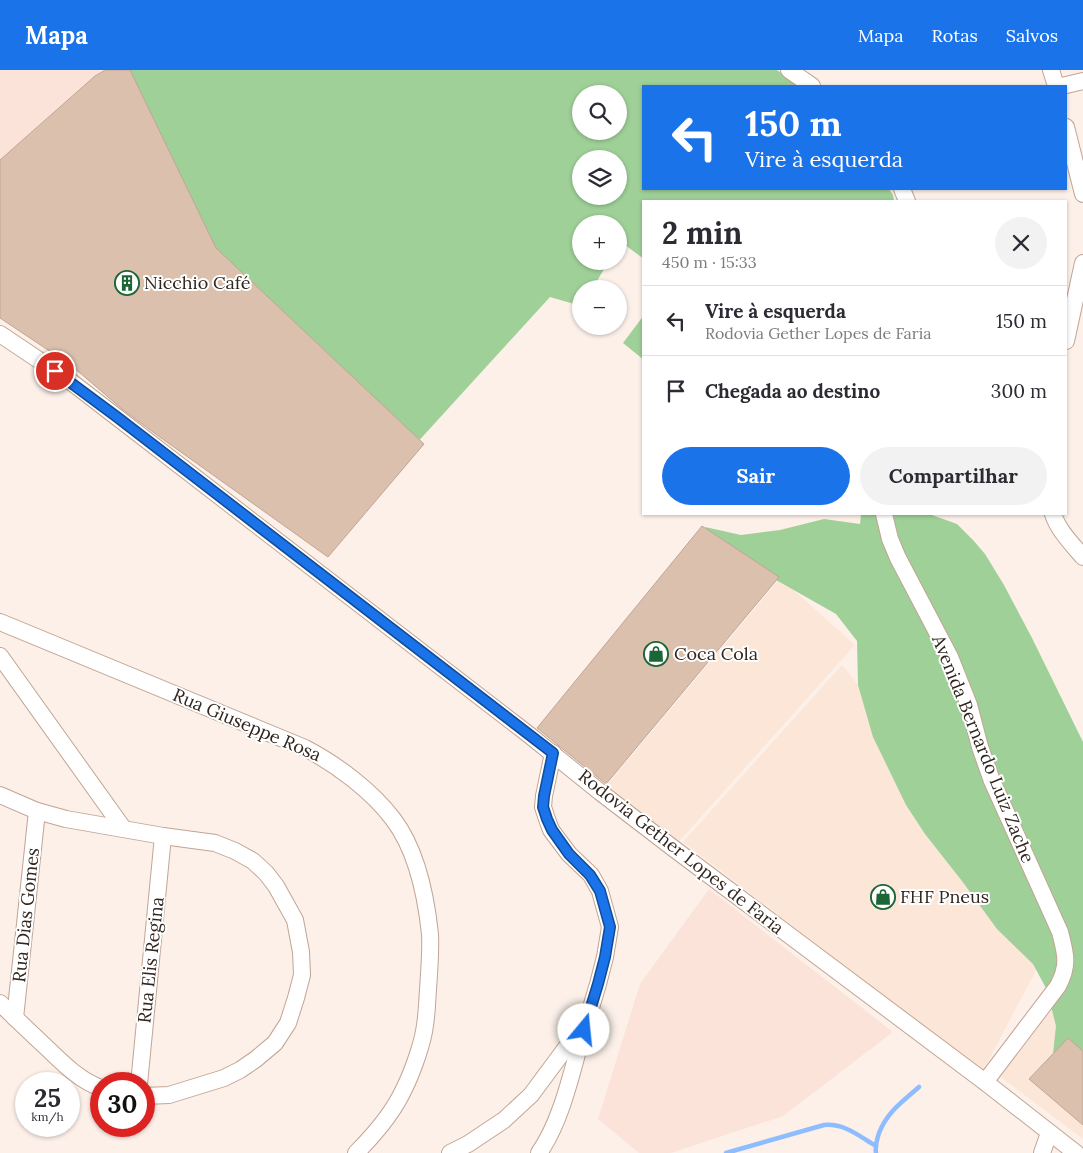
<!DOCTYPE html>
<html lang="pt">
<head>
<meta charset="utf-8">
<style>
	body { margin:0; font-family:Lora,serif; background:#f2f2f3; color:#2b2b33; height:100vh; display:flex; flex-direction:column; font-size:19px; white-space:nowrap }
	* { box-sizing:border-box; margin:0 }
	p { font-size:16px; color:#7c7c81 }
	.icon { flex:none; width:28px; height:28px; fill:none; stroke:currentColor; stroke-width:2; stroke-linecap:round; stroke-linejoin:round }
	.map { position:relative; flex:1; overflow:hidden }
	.drawer { position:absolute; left:642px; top:130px; width:425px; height:315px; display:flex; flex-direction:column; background:#fff; border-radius:0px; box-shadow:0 1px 4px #0004 }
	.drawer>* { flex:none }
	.banner { position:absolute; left:642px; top:15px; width:425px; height:105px; border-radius:0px; box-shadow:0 1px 4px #0004; background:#1a73e8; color:#fff; overflow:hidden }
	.fabs { position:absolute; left:572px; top:15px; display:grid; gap:10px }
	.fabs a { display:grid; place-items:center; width:55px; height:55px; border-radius:50%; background:#fff; box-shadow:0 1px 4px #0004; font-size:25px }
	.speed { position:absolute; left:15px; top:1002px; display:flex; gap:10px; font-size:25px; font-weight:700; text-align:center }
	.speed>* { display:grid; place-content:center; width:65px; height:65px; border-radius:50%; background:#fff; box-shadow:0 1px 4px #0004; line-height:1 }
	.speed small { font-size:12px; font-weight:400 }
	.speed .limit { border:8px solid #d22; background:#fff; color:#111 }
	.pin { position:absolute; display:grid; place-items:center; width:42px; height:42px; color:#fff; margin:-21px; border:2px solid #fff; border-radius:50%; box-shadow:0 1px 5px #0007 }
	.me { position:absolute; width:55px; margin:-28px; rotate:17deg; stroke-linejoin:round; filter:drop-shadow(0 0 4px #0008) }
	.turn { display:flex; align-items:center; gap:18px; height:105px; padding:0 20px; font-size:22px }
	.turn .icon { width:65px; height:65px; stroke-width:2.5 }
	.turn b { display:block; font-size:35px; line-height:42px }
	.round { display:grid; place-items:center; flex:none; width:52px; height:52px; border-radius:26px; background:#f2f2f3 }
	.headline { display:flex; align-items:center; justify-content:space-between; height:85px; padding:0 20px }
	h1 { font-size:30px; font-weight:700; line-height:38px }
	.primary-button { display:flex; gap:10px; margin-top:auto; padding:10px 20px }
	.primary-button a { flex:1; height:58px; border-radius:30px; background:#1a73e8; color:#fff; font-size:20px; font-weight:700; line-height:58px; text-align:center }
	.primary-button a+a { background:#f2f2f3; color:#2b2b33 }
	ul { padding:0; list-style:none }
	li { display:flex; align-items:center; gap:15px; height:70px; padding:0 20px; border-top:1px solid #e1e1e2 }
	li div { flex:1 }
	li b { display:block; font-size:19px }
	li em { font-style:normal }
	header { display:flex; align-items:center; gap:30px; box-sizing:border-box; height:70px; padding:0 25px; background:#1a73e8; color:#fff }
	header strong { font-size:24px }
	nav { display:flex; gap:28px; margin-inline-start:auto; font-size:18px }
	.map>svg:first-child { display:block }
	.built { fill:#fbe6d8 }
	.industrial { fill:#fbe3d9 }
	.green { fill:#9fd098; fill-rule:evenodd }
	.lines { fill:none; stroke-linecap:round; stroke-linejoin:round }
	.stream { stroke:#8dbcff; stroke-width:4.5 }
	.building { fill:#dcc0ae; stroke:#c1a594 }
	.minor-casing { stroke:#c1a594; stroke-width:18 }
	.minor { stroke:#fff; stroke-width:16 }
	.route-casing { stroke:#114b97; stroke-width:12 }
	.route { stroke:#1a73e8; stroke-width:9 }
	.labels { text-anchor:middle; stroke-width:4; stroke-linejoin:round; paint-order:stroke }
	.poi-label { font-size:18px; fill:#31261f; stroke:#fff; text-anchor:start }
	.street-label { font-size:18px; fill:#31261f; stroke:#fff }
</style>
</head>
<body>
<header>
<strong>Mapa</strong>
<nav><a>Mapa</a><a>Rotas</a><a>Salvos</a></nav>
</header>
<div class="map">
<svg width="1083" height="1083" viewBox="0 0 1083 1083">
	<rect width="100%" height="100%" fill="#fcf0e9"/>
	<g class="built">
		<path d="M780 508 855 575 674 777 602 721Z"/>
		<path d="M842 595 940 716 1046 881 983 1001 683 772Z"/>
		<path d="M1051 939 1083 965V1069L998 1005Z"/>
	</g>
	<g class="industrial">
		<path d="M0 0H102L0 90Z"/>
		<path d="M709 819 893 962 783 1046 671 1083H639L598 1049 640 914Z"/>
	</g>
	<g class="green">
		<path d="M110 0H777L799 16H644V119H889L893 125 894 131H644V189L621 172 619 175V154H581V191H609L592 219H581V236L550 227 321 478ZM581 24H619V61H581ZM581 89H619V126H581Z"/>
		<path d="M644 245V290L623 273Z"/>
		<path d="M861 444H929L957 454 973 470 985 484 1004 515 1032 568 1083 672V1009L1053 984 1056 956 1047 920 1033 894 997 859 962 811 925 764 906 735 873 667 858 615 857 571 836 544 762 502 725 488 705 457 741 465 780 460 824 449 860 454Z"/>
	</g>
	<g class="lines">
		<g class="stream">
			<path d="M726 1083 824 1055C844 1053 859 1066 876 1076"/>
			<path d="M876 1083C875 1076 877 1069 879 1063 887 1042 903 1031 919 1017"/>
		</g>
	</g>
	<g class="building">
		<path d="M105 0H130L216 178 424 374 328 487 157 365 122 339 72 296 0 248V90L95 6Z"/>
		<path d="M702 456 779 507 606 714 537 658Z"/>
		<path d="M1068 968 1083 981V1055L1029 1009Z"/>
	</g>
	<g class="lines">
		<defs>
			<g id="minor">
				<path d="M789 0 812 16"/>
				<path d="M1051 0 1056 16"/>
				<path d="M1062 16 1083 11"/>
				<path d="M1066 57 1083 124"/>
				<path d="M902 119 907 131"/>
				<path d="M0 264 70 311 528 664 600 722 673 778 985 1012 1076 1083"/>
				<path d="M1066 271 1083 193"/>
				<path d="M884 444 890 469 898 488 950 587 969 635 980 677 992 711 1060 862C1066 885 1069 895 1058 916L985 1012"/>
				<path d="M1053 444C1058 460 1072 474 1083 487"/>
				<path d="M0 552 305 678C336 694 372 721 393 749 416 779 426 826 430 864 431 882 429 902 428 920 427 932 427 943 425 955 423 973 412 1003 404 1019 393 1043 375 1064 356 1083"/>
				<path d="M0 586 123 758"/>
				<path d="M0 725 37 741 66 749 163 766 215 773 235 781 253 791 266 803 276 816 295 850 301 882 302 905 296 928 288 953 275 973 256 989 240 1000 224 1008 169 1025 144 1026"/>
				<path d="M0 933C16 949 32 964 48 979 64 994 80 1011 101 1018"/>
				<path d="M15 948 37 741"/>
				<path d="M139 1014 163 766"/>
				<path d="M450 1083 468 1074 504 1050 531 1025 571 971 590 941 598 914 605 887 610 857 600 821 591 805 569 784 551 760 547 749 543 737 544 726 553 683"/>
				<path d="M539 1083C562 1050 572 1001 583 962"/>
				<path d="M1042 1083 1049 1063"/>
			</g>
		</defs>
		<use href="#minor" class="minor-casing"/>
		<use href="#minor" class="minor"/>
	</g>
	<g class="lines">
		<defs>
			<path id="route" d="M55 301 117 347 553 683 544 726 543 737 547 749 552 760 569 784 590 805 600 821 610 857 605 887 598 914 584 960"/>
		</defs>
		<use href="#route" class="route-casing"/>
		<use href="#route" class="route"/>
	</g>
	<defs>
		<symbol id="building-ring" viewBox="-11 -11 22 22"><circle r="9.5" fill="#fff" stroke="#1b6634" stroke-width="1.5"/><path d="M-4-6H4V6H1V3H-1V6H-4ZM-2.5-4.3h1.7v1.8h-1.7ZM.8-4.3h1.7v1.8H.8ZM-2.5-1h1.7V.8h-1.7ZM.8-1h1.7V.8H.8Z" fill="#1b6634"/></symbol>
		<symbol id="shop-ring" viewBox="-11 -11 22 22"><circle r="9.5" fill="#fff" stroke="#1b6634" stroke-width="1.5"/><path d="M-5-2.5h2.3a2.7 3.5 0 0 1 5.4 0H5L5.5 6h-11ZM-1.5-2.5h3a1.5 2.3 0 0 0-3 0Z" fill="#1b6634"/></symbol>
	</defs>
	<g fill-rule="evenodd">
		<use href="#building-ring" x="113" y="199" width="28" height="28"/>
		<use href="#shop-ring" x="642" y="570" width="28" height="28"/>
		<use href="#shop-ring" x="869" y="813" width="28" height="28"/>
	</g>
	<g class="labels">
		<g class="poi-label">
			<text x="144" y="219">Nicchio Café</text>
			<text x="674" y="590">Coca Cola</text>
			<text x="900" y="833">FHF Pneus</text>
		</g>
		<g class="street-label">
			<text transform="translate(247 655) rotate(23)" y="6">Rua Giuseppe Rosa</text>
			<text transform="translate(983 679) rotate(68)" y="6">Avenida Bernardo Luiz Zache</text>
			<text transform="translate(681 782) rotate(38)" y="6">Rodovia Gether Lopes de Faria</text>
			<text transform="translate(26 845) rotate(-84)" y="6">Rua Dias Gomes</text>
			<text transform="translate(151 890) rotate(-84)" y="6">Rua Elis Regina</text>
		</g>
	</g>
</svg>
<div class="fabs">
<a><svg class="icon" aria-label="search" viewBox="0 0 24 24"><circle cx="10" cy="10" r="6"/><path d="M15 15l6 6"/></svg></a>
<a><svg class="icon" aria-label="layers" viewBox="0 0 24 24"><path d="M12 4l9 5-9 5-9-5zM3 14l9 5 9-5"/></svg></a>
<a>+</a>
<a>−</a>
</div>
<div class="speed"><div>25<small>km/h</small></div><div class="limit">30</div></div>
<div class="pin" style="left:55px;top:301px;background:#d93025"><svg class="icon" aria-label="arrive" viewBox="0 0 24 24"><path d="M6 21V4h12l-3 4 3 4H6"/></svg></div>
<svg class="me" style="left:584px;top:960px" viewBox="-20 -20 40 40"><circle r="19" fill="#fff"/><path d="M0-13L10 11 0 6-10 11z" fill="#1a73e8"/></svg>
<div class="banner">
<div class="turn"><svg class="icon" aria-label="left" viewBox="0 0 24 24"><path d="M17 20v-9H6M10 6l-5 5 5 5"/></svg><div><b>150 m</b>Vire à esquerda</div></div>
</div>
<section class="drawer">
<div class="headline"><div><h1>2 min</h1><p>450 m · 15:33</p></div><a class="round"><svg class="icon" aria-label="close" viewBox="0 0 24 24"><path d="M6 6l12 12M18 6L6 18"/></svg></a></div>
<ul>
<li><svg class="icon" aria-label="left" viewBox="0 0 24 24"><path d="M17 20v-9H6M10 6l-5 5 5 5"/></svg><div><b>Vire à esquerda</b><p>Rodovia Gether Lopes de Faria</p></div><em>150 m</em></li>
<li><svg class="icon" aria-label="arrive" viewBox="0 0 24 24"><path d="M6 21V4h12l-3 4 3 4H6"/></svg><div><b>Chegada ao destino</b></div><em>300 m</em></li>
</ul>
<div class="primary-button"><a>Sair</a><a>Compartilhar</a></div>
</section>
</div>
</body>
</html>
